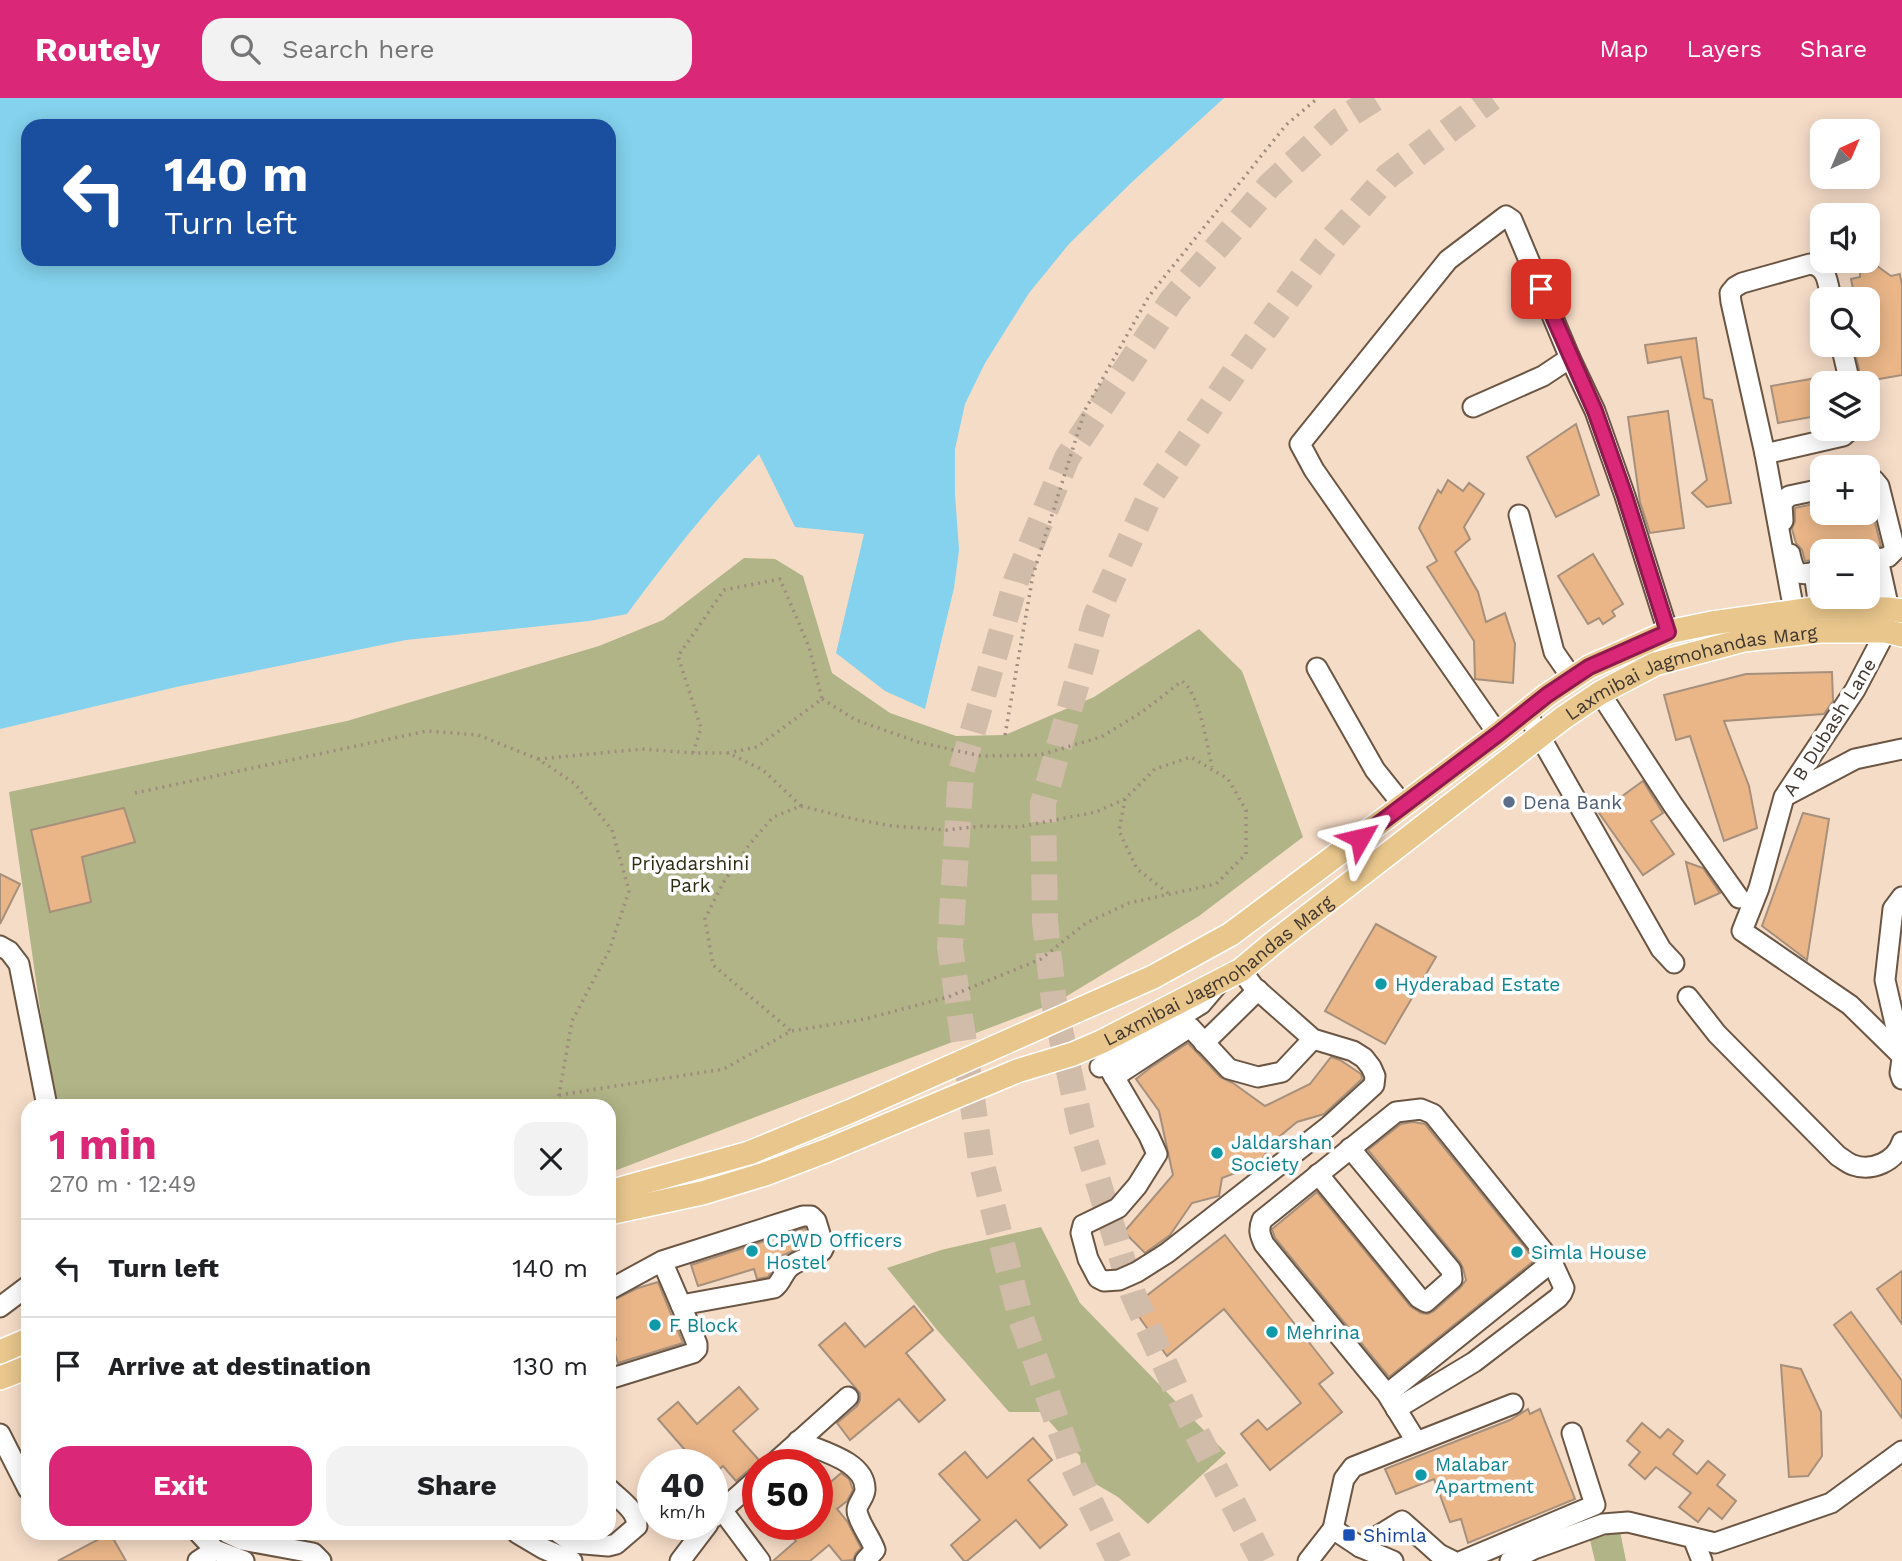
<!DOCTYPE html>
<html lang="en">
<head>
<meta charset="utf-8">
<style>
	body { margin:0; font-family:"Work Sans",sans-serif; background:#f2f2f2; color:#202124; height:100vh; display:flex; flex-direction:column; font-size:26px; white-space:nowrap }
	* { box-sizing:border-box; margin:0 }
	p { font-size:23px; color:#757577 }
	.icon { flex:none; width:38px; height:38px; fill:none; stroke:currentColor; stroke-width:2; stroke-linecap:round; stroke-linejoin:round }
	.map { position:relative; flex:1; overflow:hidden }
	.panel { position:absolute; left:21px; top:1001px; width:595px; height:441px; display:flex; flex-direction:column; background:#fff; border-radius:21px; box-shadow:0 4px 18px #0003 }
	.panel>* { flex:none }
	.hud { position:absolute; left:21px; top:21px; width:595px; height:147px; border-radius:21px; box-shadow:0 4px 18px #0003; background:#1a4fa0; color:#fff; overflow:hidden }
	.needle { width:46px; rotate:44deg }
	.tools { position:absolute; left:1810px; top:21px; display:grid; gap:14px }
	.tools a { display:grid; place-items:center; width:70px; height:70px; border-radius:14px; background:#fff; box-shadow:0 4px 18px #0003; font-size:35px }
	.speed { position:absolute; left:637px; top:1351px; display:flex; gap:14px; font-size:35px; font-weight:700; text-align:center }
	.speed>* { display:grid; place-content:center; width:91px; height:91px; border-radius:50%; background:#fff; box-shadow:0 4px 18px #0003; line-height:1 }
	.speed small { font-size:18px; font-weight:400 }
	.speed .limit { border:10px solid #d22; background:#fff; color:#111 }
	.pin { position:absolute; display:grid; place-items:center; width:60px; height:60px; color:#fff; margin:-30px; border-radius:14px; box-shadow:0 4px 10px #0006 }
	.me { position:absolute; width:77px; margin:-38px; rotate:53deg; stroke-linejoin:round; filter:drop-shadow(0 0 5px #0008) }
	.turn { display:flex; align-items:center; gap:24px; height:147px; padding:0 28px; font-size:32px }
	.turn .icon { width:91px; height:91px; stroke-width:2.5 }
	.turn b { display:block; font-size:49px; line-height:60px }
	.round { display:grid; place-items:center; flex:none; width:74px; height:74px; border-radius:21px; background:#f2f2f2 }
	.head { display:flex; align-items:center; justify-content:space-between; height:119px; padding:0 28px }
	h1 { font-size:42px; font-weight:700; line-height:52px; color:#db2777 }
	.cta { display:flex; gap:14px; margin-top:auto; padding:14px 28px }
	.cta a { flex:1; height:80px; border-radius:21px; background:#db2777; color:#fff; font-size:28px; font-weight:700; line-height:80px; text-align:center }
	.cta a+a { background:#f2f2f2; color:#202124 }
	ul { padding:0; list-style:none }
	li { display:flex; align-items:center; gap:21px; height:98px; padding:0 28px; border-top:2px solid #e0e0e0 }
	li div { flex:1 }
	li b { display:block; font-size:26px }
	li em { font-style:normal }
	header { display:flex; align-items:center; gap:42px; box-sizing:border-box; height:98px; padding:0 35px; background:#db2777; color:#fff }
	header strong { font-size:33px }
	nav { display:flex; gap:38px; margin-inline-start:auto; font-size:24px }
	.search { width:490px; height:63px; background:#f2f2f2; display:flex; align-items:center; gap:18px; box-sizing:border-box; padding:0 24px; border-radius:21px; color:#757577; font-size:26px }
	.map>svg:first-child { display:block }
	.green { fill:#b0b486 }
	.water { fill:#84d2ed; fill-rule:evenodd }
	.building { fill:#eab688; stroke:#a6907c; stroke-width:2 }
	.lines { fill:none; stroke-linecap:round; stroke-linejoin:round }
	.highway-tunnel { stroke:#d1bba9; stroke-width:26; stroke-dasharray:26 13; stroke-linecap:butt }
	.minor-casing { stroke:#6b5643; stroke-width:23 }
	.major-casing { stroke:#fff; stroke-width:26 }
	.path { stroke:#9e8c7e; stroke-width:3.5; stroke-dasharray:2 5; stroke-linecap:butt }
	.minor { stroke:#fff; stroke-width:19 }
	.major { stroke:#e8c68c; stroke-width:23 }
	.route-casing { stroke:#8e194d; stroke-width:18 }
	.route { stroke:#db2777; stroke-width:12 }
	.service-dot { fill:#5c6f8a; stroke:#fff; stroke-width:2.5 }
	.culture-dot { fill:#0f9aa8; stroke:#fff; stroke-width:2.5 }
	.transit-dot { fill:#1a4fb4; stroke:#fff; stroke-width:2.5 }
	.labels { text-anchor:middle; stroke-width:7; stroke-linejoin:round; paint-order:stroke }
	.street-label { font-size:19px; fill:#41372f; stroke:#fff }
	.service-label { font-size:19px; fill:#4e5e75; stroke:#fff; text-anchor:start }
	.park-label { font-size:19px; fill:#2b2c10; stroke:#fff }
	.culture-label { font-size:19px; fill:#0d838f; stroke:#fff; text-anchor:start }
	.transit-label { font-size:19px; fill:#164399; stroke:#fff; text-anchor:start }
</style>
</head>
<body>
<header>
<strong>Routely</strong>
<div class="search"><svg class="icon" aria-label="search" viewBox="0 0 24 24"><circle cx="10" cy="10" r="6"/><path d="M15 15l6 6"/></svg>Search here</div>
<nav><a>Map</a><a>Layers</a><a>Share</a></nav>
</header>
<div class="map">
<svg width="1902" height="1463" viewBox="0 0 1902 1463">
	<rect width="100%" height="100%" fill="#f5dcc7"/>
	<g class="green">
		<path d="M744 460 775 461 803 478 832 575 890 615 956 638 1005 637 1094 599 1199 531 1242 573 1303 739 1199 818 1057 904 609 1075V1008H54L9 694 347 623 599 548 663 522Z"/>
		<path d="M1041 1129 1080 1205 1226 1355 1148 1426 1118 1399 1082 1378 1080 1358 1041 1314H1009L938 1233 887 1170 941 1152Z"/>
		<path d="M1620 1433 1626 1463H1595L1590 1442Z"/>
	</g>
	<path class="water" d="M0 0H1224L1132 84 1069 146 1029 195 985 265 965 306 955 351V396L959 452 954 490 925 611 885 593 836 555 864 436 795 429 759 356C711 406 668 460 627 516L589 523 406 542 176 589 0 631ZM28 28H609V161H28Z"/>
	<g class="building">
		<path d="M1868 168H1877L1891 178 1900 176 1902 187V277L1862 284 1855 254 1867 252V201H1855L1851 181 1860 179V174Z"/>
		<path d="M1696 240 1704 300 1712 302 1731 405 1707 409 1692 395 1707 382 1681 259 1648 265 1645 247Z"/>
		<path d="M1822 279V317L1778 325 1771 288Z"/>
		<path d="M1668 313 1684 430 1650 435 1640 404 1628 319Z"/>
		<path d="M1576 326 1599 397 1556 419 1527 359Z"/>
		<path d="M1448 382 1463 393 1469 385 1484 396 1464 429 1470 441 1455 454 1478 494 1486 524 1505 515 1515 546 1513 585 1475 581 1474 543 1427 469 1437 463 1419 430 1438 392 1441 395Z"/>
		<path d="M1867 393 1881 448 1860 453H1822V461L1805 463 1802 452 1796 445 1792 431 1795 423V410L1822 404V415H1867Z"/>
		<path d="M1593 456 1623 506 1612 513 1615 518 1603 526 1599 520 1588 526 1558 478Z"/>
		<path d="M1832 574 1833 603 1824 616 1724 623 1749 688 1757 730 1724 743 1690 638 1676 642 1664 597 1746 576Z"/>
		<path d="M1643 683 1663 715 1651 723 1674 756 1643 777 1599 715Z"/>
		<path d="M124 710 135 744 82 759 91 804 50 814 31 732Z"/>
		<path d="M1803 715 1829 721 1807 862 1762 828Z"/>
		<path d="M1686 764 1703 770 1720 795 1695 806Z"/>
		<path d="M0 776 20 786 0 826Z"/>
		<path d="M1376 826 1436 859 1385 946 1325 913Z"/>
		<path d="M1188 945 1220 979 1233 985 1265 1008 1310 986 1331 959 1340 962 1361 976 1362 981 1324 1016 1297 1024 1273 1044 1259 1066 1222 1080 1219 1098 1192 1105 1170 1137 1145 1155 1124 1134 1173 1077 1159 1013 1136 981 1150 970Z"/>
		<path d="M1413 1024 1425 1026 1535 1162 1389 1279 1275 1140 1272 1131 1317 1094 1410 1208 1421 1215 1428 1216 1434 1213 1460 1190 1466 1182 1463 1170 1460 1164 1368 1052 1401 1026Z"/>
		<path d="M805 1130 810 1145 777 1160 778 1163 768 1179 757 1181 754 1171 698 1188 691 1167Z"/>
		<path d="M1225 1137 1333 1275 1319 1286 1342 1314 1270 1372 1241 1336 1258 1322 1267 1332 1301 1305 1224 1211 1167 1258 1132 1209Z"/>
		<path d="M1902 1173V1226L1877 1191Z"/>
		<path d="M658 1184 683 1245 618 1265 611 1244 616 1242 609 1212V1204L638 1190Z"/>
		<path d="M914 1208 933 1232 906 1255 945 1302 919 1324 899 1301 850 1342 837 1325 857 1308 860 1302V1295L819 1247 845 1225 865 1249Z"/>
		<path d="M1851 1214 1902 1283V1320L1834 1227Z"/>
		<path d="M1781 1267 1801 1271 1821 1314 1822 1358 1808 1378 1789 1379Z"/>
		<path d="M739 1289 758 1311 733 1333 758 1361V1368L750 1371 736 1383 723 1368 712 1378V1367H698L658 1321 678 1304 697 1326Z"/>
		<path d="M1528 1311 1530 1316 1540 1311 1575 1401 1468 1445 1461 1421 1450 1424 1434 1381 1396 1396 1385 1371 1510 1322Z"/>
		<path d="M1642 1325 1660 1340 1668 1331 1683 1343 1673 1356 1697 1376 1708 1363 1725 1377 1717 1387 1736 1403 1722 1421 1709 1410 1698 1424 1679 1409 1691 1395 1656 1369 1645 1381 1629 1367 1640 1354 1627 1343Z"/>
		<path d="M1033 1340 1052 1362 1028 1382 1067 1427 1040 1450 1016 1422 967 1463H964L951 1447 980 1422 939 1376 965 1354 987 1380Z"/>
		<path d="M841 1375 849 1381 853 1392 847 1403 837 1411 847 1423 861 1450 856 1455 853 1462 842 1463 829 1447 810 1463H773L796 1443 781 1426H817V1396Z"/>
		<path d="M110 1435 126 1463H58Z"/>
	</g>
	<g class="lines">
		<g class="highway-tunnel">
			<path d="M1119 1463 1072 1366 1021 1221 981 1063 950 849 961 674 1016 483 1067 360 1172 202 1270 87 1339 23 1376 0"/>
			<path d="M1263 1463 1190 1322 1133 1196 1081 1029 1054 904 1045 824 1043 705 1096 517 1149 400 1249 253 1325 149 1388 78 1492 0"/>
		</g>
		<defs>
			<g id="minor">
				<path d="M1841 247 1850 285"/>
				<path d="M1473 309 1543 278 1570 260 1595 313 1625 398 1668 534"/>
				<path d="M1765 356 1843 338 1851 331"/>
				<path d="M1867 381 1874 382 1879 388 1895 452 1888 459 1867 463"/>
				<path d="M1519 417 1554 554 1572 580"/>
				<path d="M1783 423 1782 405 1789 398 1822 391"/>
				<path d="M1790 456C1795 480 1800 477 1822 473"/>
				<path d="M1878 461 1889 511 1886 533 1855 592 1784 699 1759 790 1742 833 1850 907 1902 958"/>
				<path d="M1814 474 1819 510"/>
				<path d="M1794 513 1765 356 1731 204 1730 195 1735 189 1742 185 1810 166C1828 168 1828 187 1831 201"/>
				<path d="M1317 570 1375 672 1403 707"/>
				<path d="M1600 595 1673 707 1739 800"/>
				<path d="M1526 614 1661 851 1674 865"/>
				<path d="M1498 636 1314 372 1300 346 1448 162 1506 118 1512 122 1570 260"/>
				<path d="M1787 697 1855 661 1902 651"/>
				<path d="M1902 799 1893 811 1885 882 1902 956"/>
				<path d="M0 848 9 853 19 866 47 1008"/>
				<path d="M1688 899 1717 936 1838 1058C1843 1061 1849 1066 1853 1067 1872 1074 1896 1063 1902 1044"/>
				<path d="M1204 945 1258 892"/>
				<path d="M1902 961 1900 975 1902 981"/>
				<path d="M1106 965 1149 1038 1157 1056 1137 1088 1118 1110 1083 1127 1081 1135 1088 1161 1098 1180 1104 1183 1119 1182 1137 1174 1167 1155 1329 1028 1374 987 1375 978 1371 969 1364 960 1353 953 1313 941 1253 888 1241 872"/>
				<path d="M1100 969 1201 906 1218 886"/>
				<path d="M1114 979 1190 929 1229 971 1258 979 1282 974 1313 941"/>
				<path d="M1318 1076 1419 1200 1426 1204 1452 1181 1451 1172 1350 1050"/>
				<path d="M609 1192 662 1163 803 1118H811L816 1123 824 1149 822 1153C812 1159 795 1162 787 1172 782 1178 781 1185 774 1190L681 1207 662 1163"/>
				<path d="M0 1209 28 1188"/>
				<path d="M609 1281 693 1255 697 1251V1246L681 1207"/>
				<path d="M1387 1296 1552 1164 1433 1016 1421 1011 1396 1014 1262 1122C1258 1132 1260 1137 1264 1146L1387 1296 1416 1343"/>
				<path d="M1396 1311 1474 1264 1558 1200 1562 1195 1564 1190 1552 1164"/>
				<path d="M0 1336 28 1391"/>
				<path d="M798 1343C820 1353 866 1363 865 1392 864 1402 854 1407 858 1417 862 1430 871 1440 875 1452L865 1463"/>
				<path d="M772 1367 848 1299"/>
				<path d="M722 1412 760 1463"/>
				<path d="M713 1420 758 1380"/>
				<path d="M1333 1431 1344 1381 1353 1369 1513 1306"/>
				<path d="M199 1435 215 1452 244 1463"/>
				<path d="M227 1435 242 1442 313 1455 321 1463"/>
				<path d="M517 1435 544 1451 572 1463"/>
				<path d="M559 1435 573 1445 608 1448 616 1446 637 1428C637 1412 620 1402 609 1391"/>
				<path d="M1693 1440 1702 1463"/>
				<path d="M1360 1449 1402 1423 1439 1456 1453 1463"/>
				<path d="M198 1463 215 1452"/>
				<path d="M680 1463 708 1426"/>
				<path d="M1308 1463 1333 1431 1360 1449 1393 1463"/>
				<path d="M1462 1463 1595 1407 1572 1335"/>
				<path d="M1510 1463 1534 1451 1603 1426 1628 1424 1715 1445 1831 1405 1902 1353"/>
			</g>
			<g id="major">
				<path d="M609 1094 749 1055 851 1013 1153 879 1231 836 1498 636 1547 597 1589 569 1668 534 1712 525 1819 510 1889 511 1902 513"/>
				<path id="s1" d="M609 1115 702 1095 765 1076 828 1052 1017 973 1073 956 1101 944 1241 872 1272 846 1563 620 1600 595 1655 566 1744 542 1820 533H1886L1902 537"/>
				<path d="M0 1254 28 1242"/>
				<path d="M0 1280 28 1269"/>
			</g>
		</defs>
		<use href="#minor" class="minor-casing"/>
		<use href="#major" class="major-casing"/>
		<g class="path">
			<path d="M822 601 856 622 918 644 981 658 1040 657 1101 639 1142 614 1182 583C1200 596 1207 647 1212 669"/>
			<path d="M1005 637 1033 477 1085 312 1149 198 1286 27 1318 0"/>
			<path d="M693 655 701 630 678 558 724 492 780 481 809 549 822 601 757 649 728 655"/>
			<path d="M538 661 642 651 693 655H728L763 672 801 708"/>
			<path d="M135 695 427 633 478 637 538 661 574 685 612 732 629 793 609 853 572 923 559 997V1008"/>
			<path d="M1125 701 1119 733 1137 771 1168 795"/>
			<path d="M559 997 724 971 791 933 865 921 948 899 1041 861 1086 825 1129 805 1216 786 1246 756V712L1228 681 1191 659 1155 671 1125 701 1096 714 1019 729 982 728 947 732 892 728 854 721 801 708 773 719 749 747 723 785 705 821 713 867 791 933"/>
		</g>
		<use href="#minor" class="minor"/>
		<use href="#major" class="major"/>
	</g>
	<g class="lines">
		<defs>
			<path id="route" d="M1360 740 1498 636 1547 597 1589 569 1668 534 1625 398 1595 313 1541 191"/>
		</defs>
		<use href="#route" class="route-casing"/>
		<use href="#route" class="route"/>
	</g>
	<circle class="service-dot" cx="1509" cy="704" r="7"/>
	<g class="culture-dot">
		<circle cx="1381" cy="886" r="7"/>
		<circle cx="1217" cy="1055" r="7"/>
		<circle cx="752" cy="1153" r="7"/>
		<circle cx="1517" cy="1154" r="7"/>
		<circle cx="655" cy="1227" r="7"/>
		<circle cx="1272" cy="1234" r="7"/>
		<circle cx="1421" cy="1377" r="7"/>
	</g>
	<rect class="transit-dot" x="1342" y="1430" width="14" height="14" rx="3.5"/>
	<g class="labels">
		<g class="street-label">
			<text dy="7" stroke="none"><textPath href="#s1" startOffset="1227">Laxmibai Jagmohandas Marg</textPath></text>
			<text transform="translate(1829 629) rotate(-58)" y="7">A B Dubash Lane</text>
			<text dy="7" stroke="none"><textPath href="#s1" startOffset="660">Laxmibai Jagmohandas Marg</textPath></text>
		</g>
		<g class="service-label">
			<text x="1523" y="711">Dena Bank</text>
		</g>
		<g class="park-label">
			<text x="690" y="772">Priyadarshini<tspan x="690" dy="22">Park</tspan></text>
		</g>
		<g class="culture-label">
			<text x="1395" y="893">Hyderabad Estate</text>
			<text x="1231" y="1051">Jaldarshan<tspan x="1231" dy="22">Society</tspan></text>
			<text x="766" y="1149">CPWD Officers<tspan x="766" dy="22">Hostel</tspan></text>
			<text x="1531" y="1161">Simla House</text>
			<text x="669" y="1234">F Block</text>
			<text x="1286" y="1241">Mehrina</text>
			<text x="1435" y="1373">Malabar<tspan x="1435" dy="22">Apartment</tspan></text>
		</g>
		<g class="transit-label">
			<text x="1363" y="1444">Shimla</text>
		</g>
	</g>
</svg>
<div class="tools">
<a><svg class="needle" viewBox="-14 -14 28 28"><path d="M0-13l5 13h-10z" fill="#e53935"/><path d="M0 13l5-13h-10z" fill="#757577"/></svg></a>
<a><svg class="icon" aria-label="sound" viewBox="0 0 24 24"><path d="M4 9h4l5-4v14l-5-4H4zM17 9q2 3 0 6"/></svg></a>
<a><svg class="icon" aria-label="search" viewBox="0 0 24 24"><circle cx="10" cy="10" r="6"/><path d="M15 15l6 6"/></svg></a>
<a><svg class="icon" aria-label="layers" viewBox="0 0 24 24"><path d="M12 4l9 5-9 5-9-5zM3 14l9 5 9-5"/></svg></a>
<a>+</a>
<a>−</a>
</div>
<div class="speed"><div>40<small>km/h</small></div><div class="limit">50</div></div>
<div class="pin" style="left:1541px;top:191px;background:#d93025"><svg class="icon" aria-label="arrive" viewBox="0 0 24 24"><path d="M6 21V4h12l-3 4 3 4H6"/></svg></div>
<svg class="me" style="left:1360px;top:740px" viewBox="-20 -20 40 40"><path d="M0-17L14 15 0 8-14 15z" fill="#db2777" stroke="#fff" stroke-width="4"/></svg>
<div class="hud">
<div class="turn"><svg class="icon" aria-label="left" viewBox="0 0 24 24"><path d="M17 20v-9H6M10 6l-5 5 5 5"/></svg><div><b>140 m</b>Turn left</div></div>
</div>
<section class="panel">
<div class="head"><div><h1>1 min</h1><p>270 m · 12:49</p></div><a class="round"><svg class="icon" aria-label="close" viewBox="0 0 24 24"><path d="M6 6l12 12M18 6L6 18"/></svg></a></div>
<ul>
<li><svg class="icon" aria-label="left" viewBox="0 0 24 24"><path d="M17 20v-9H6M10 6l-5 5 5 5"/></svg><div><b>Turn left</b></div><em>140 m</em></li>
<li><svg class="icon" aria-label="arrive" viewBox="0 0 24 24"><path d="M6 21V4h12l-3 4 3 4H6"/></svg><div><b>Arrive at destination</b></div><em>130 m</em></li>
</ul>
<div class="cta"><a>Exit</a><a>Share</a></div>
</section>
</div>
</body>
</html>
